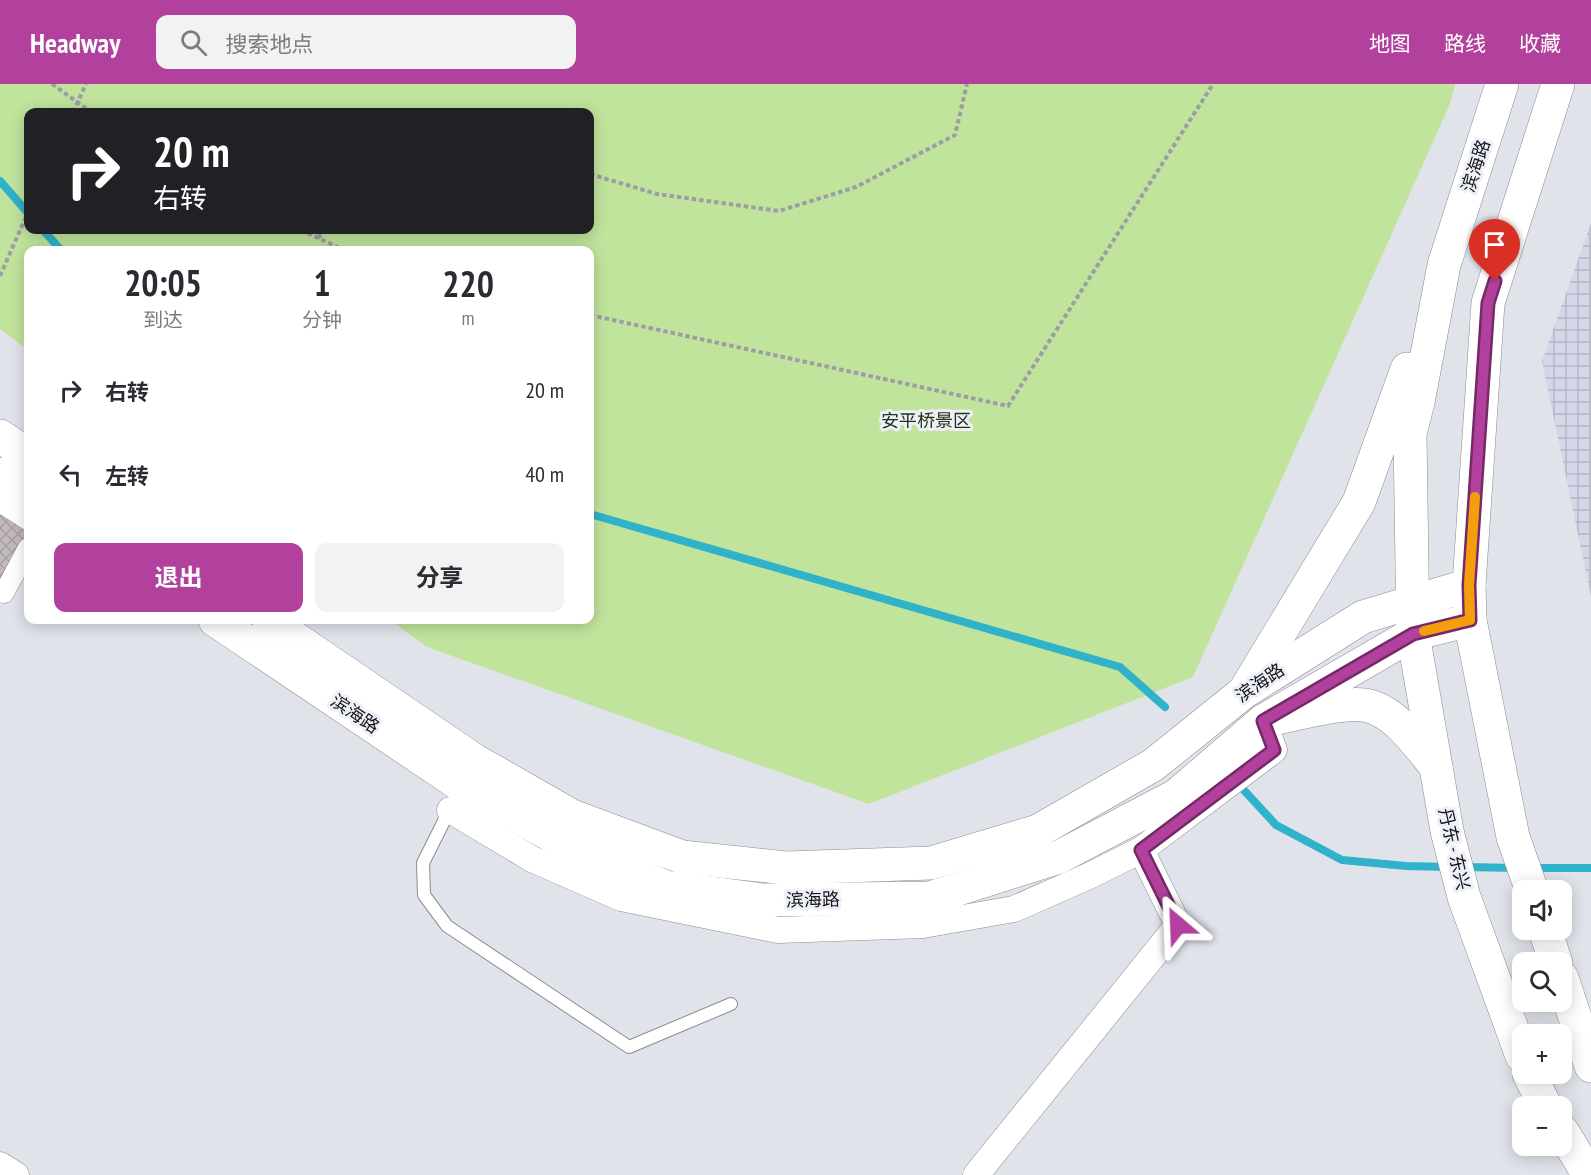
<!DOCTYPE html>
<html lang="zh">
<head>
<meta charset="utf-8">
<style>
	body { margin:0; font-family:"PT Sans Narrow","Noto Sans SC",sans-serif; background:#f2f2f3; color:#2b2b33; height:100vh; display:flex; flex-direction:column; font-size:22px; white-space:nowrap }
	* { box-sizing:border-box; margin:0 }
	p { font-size:20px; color:#7c7c81 }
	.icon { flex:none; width:33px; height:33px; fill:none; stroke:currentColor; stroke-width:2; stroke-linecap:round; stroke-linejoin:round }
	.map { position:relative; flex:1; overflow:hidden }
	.panel { position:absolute; left:24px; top:162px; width:570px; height:378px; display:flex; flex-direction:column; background:#fff; border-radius:12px; box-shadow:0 3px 15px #0003 }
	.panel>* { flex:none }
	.top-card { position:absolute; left:24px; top:24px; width:570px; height:126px; border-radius:12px; box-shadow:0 3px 15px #0003; background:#202124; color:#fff; overflow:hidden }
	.controls { position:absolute; left:1512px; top:796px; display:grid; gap:12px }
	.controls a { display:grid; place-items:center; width:60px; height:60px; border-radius:12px; background:#fff; box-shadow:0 3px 15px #0003; font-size:30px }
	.pin { position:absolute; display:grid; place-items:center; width:51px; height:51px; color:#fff; margin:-62px -26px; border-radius:50% 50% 50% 0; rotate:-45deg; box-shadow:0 0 6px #0007 }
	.pin .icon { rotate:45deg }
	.me { position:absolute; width:66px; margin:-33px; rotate:334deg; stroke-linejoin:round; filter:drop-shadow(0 0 4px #0008) }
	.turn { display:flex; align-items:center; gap:21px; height:126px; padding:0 30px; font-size:27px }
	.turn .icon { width:78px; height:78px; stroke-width:2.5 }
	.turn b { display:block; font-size:42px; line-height:51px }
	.eta { display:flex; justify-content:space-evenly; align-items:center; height:102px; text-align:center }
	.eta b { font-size:36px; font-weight:700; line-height:42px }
	.action { display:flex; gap:12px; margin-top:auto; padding:12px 30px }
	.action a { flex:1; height:69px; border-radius:12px; background:#b2419e; color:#fff; font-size:24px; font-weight:700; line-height:69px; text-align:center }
	.action a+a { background:#f2f2f3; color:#2b2b33 }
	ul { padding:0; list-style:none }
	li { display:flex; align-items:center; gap:18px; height:84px; padding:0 30px }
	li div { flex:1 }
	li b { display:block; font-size:22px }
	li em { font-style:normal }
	header { display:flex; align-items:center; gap:36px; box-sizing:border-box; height:84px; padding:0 30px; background:#b2419e; color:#fff }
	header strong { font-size:28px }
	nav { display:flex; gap:33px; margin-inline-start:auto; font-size:21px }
	.search { width:420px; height:54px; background:#f2f2f3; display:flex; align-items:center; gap:15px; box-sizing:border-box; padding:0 21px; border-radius:12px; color:#7c7c81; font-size:22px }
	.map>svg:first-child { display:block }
	.industrial { fill:url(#industrial-grid) }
	.park { fill:#c1e49c; fill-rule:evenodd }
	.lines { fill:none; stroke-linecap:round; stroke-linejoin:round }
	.stream { stroke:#2fb2ca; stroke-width:8 }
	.building { fill:url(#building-cross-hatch) }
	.service-casing { stroke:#8b8c94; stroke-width:14 }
	.pedestrian-casing { stroke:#8b8c94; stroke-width:21 }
	.minor-casing { stroke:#8b8c94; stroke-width:27 }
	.secondary-casing { stroke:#8b8c94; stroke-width:34 }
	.trunk-casing { stroke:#8b8c94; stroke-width:34 }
	.path { stroke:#9c9ea4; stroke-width:4; stroke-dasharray:4.5 3; stroke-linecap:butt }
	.service { stroke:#fff; stroke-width:12 }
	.pedestrian { stroke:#fff; stroke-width:20 }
	.minor { stroke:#fff; stroke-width:26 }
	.secondary { stroke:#fff; stroke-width:33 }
	.trunk { stroke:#fff; stroke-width:33 }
	.path-bridge { stroke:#9c9ea4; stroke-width:4; stroke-dasharray:4.5 3; stroke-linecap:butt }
	.route-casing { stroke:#742a67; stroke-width:15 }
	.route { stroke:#b2419e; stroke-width:10 }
	.slow { stroke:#f59e0b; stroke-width:10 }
	.labels { text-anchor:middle; stroke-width:6; stroke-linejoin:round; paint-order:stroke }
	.street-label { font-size:18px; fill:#141417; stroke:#eef0f9 }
	.park-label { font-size:18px; fill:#233211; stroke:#eef0f9 }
</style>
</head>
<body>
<header>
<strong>Headway</strong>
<div class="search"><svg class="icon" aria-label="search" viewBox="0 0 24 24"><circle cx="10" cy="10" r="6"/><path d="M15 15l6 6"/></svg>搜索地点</div>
<nav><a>地图</a><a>路线</a><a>收藏</a></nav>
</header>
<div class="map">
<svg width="1591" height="1091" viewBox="0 0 1591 1091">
	<defs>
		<pattern id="industrial-grid" width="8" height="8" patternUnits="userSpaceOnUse" patternTransform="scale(1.5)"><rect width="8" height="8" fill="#d4d7e7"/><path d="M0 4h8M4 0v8" fill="none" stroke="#b5b8c5"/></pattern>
		<pattern id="building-cross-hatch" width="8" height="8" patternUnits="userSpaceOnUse" patternTransform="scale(1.5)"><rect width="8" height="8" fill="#c2b9bc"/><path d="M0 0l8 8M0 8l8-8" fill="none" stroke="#a69ea1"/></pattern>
	</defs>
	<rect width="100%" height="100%" fill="#e1e3eb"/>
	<path class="industrial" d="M1591 139V513L1542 277Z"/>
	<path class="park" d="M0 0H1455L1450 20 1193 593 869 720 427 563 390 536H590V166H28V266L0 245ZM28 28H590V146H28Z"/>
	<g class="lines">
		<g class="stream">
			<path d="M0 97 28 129"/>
			<path d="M43 146 61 166"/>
			<path d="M590 430 1120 583 1165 623"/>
			<path d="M1241 703 1276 741 1342 776 1406 782 1448 783"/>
			<path d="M1466 783 1517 784"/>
			<path d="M1531 784H1591"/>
		</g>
	</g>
	<path class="building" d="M0 418 28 436V464L0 507Z"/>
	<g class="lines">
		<defs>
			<path id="service" d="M451 723 423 779 424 811 447 842 629 963 731 920"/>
			<g id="pedestrian">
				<path d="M0 418 28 436"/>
				<path d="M0 507 4 509 28 464"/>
			</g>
			<g id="minor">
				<path d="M450 726 532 775 621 814 778 846 923 841 1014 825 1091 791 1141 766 1274 666 1263 637"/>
				<path d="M0 1081 16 1091"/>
				<path d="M976 1091 1178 841 1141 766"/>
			</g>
			<g id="secondary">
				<path d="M0 352 28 371"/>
				<path d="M0 390 28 409"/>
				<path d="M215 536 462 702 560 756 666 803 763 816 930 814 1059 773 1177 711 1263 637 1413 550 1470 536"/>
				<path d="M268 536 474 676 572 732 682 773 786 784 931 779 1038 747 1153 681 1244 608 1363 533 1469 501"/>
			</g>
			<g id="trunk">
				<path d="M1502 0 1444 181 1418 318 1410 350 1413 550 1447 747 1464 813 1522 972"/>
				<path d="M1244 608 1359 418 1407 285"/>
				<path d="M1263 637C1289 632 1339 618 1364 621 1394 625 1418 661 1436 683"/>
				<path d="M1532 807 1513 753 1470 536 1469 501 1488 219 1558 0"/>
				<path d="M1545 846 1556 879"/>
				<path d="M1562 894 1591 982"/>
				<path d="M1529 990 1546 1023"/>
				<path d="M1562 1047 1589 1091"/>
			</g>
		</defs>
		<use href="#service" class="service-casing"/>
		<use href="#pedestrian" class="pedestrian-casing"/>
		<use href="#minor" class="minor-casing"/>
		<use href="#secondary" class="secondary-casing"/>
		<use href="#trunk" class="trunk-casing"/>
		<g class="path">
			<path d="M52 0 91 28"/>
			<path d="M590 90 657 110 779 127 856 103 955 51 967 0"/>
			<path d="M301 146 344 166"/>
			<path d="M318 154 325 146"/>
			<path d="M0 192 28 128"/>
			<path d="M590 231 1008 322 1213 0"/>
		</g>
		<use href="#service" class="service"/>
		<use href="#pedestrian" class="pedestrian"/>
		<use href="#minor" class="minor"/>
		<use href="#secondary" class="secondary"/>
		<use href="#trunk" class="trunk"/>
		<path class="path-bridge" d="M73 28 86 0"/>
	</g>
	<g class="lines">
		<defs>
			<path id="route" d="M1178 841 1141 766 1274 666 1263 637 1413 550 1470 536 1469 501 1488 219 1495 197"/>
		</defs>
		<use href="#route" class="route-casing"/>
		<use href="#route" class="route"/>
		<path class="slow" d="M1424 547 1470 536 1469 501 1475 413"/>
	</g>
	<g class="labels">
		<g class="street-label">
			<text transform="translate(1476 82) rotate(-72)" y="6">滨海路</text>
			<text transform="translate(1260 599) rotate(-34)" y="6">滨海路</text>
			<text transform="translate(355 630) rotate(34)" y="6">滨海路</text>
			<text transform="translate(1454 765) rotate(77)" y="6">丹东 - 东兴</text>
			<text transform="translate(813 816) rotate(-1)" y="6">滨海路</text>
		</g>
		<g class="park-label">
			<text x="926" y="343">安平桥景区</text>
		</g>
	</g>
</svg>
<div class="controls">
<a><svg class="icon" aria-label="sound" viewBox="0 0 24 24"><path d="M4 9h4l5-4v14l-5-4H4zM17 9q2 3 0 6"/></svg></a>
<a><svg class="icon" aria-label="search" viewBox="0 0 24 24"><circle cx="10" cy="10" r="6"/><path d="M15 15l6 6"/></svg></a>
<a>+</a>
<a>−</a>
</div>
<div class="pin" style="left:1495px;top:197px;background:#d93025"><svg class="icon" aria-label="arrive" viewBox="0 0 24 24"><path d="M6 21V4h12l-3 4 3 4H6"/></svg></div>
<svg class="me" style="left:1178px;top:841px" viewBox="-20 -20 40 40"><path d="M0-17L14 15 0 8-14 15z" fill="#b2419e" stroke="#fff" stroke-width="4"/></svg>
<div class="top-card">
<div class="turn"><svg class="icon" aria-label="right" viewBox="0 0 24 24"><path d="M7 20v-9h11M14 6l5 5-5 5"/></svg><div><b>20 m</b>右转</div></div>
</div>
<section class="panel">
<div class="eta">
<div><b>20:05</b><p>到达</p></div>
<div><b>1</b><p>分钟</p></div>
<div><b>220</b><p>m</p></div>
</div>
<ul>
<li><svg class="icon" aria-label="right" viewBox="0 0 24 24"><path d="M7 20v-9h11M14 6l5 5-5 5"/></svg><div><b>右转</b></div><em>20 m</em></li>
<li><svg class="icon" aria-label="left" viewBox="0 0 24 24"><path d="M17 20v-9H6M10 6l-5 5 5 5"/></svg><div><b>左转</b></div><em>40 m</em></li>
</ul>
<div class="action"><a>退出</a><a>分享</a></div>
</section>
</div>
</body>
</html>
